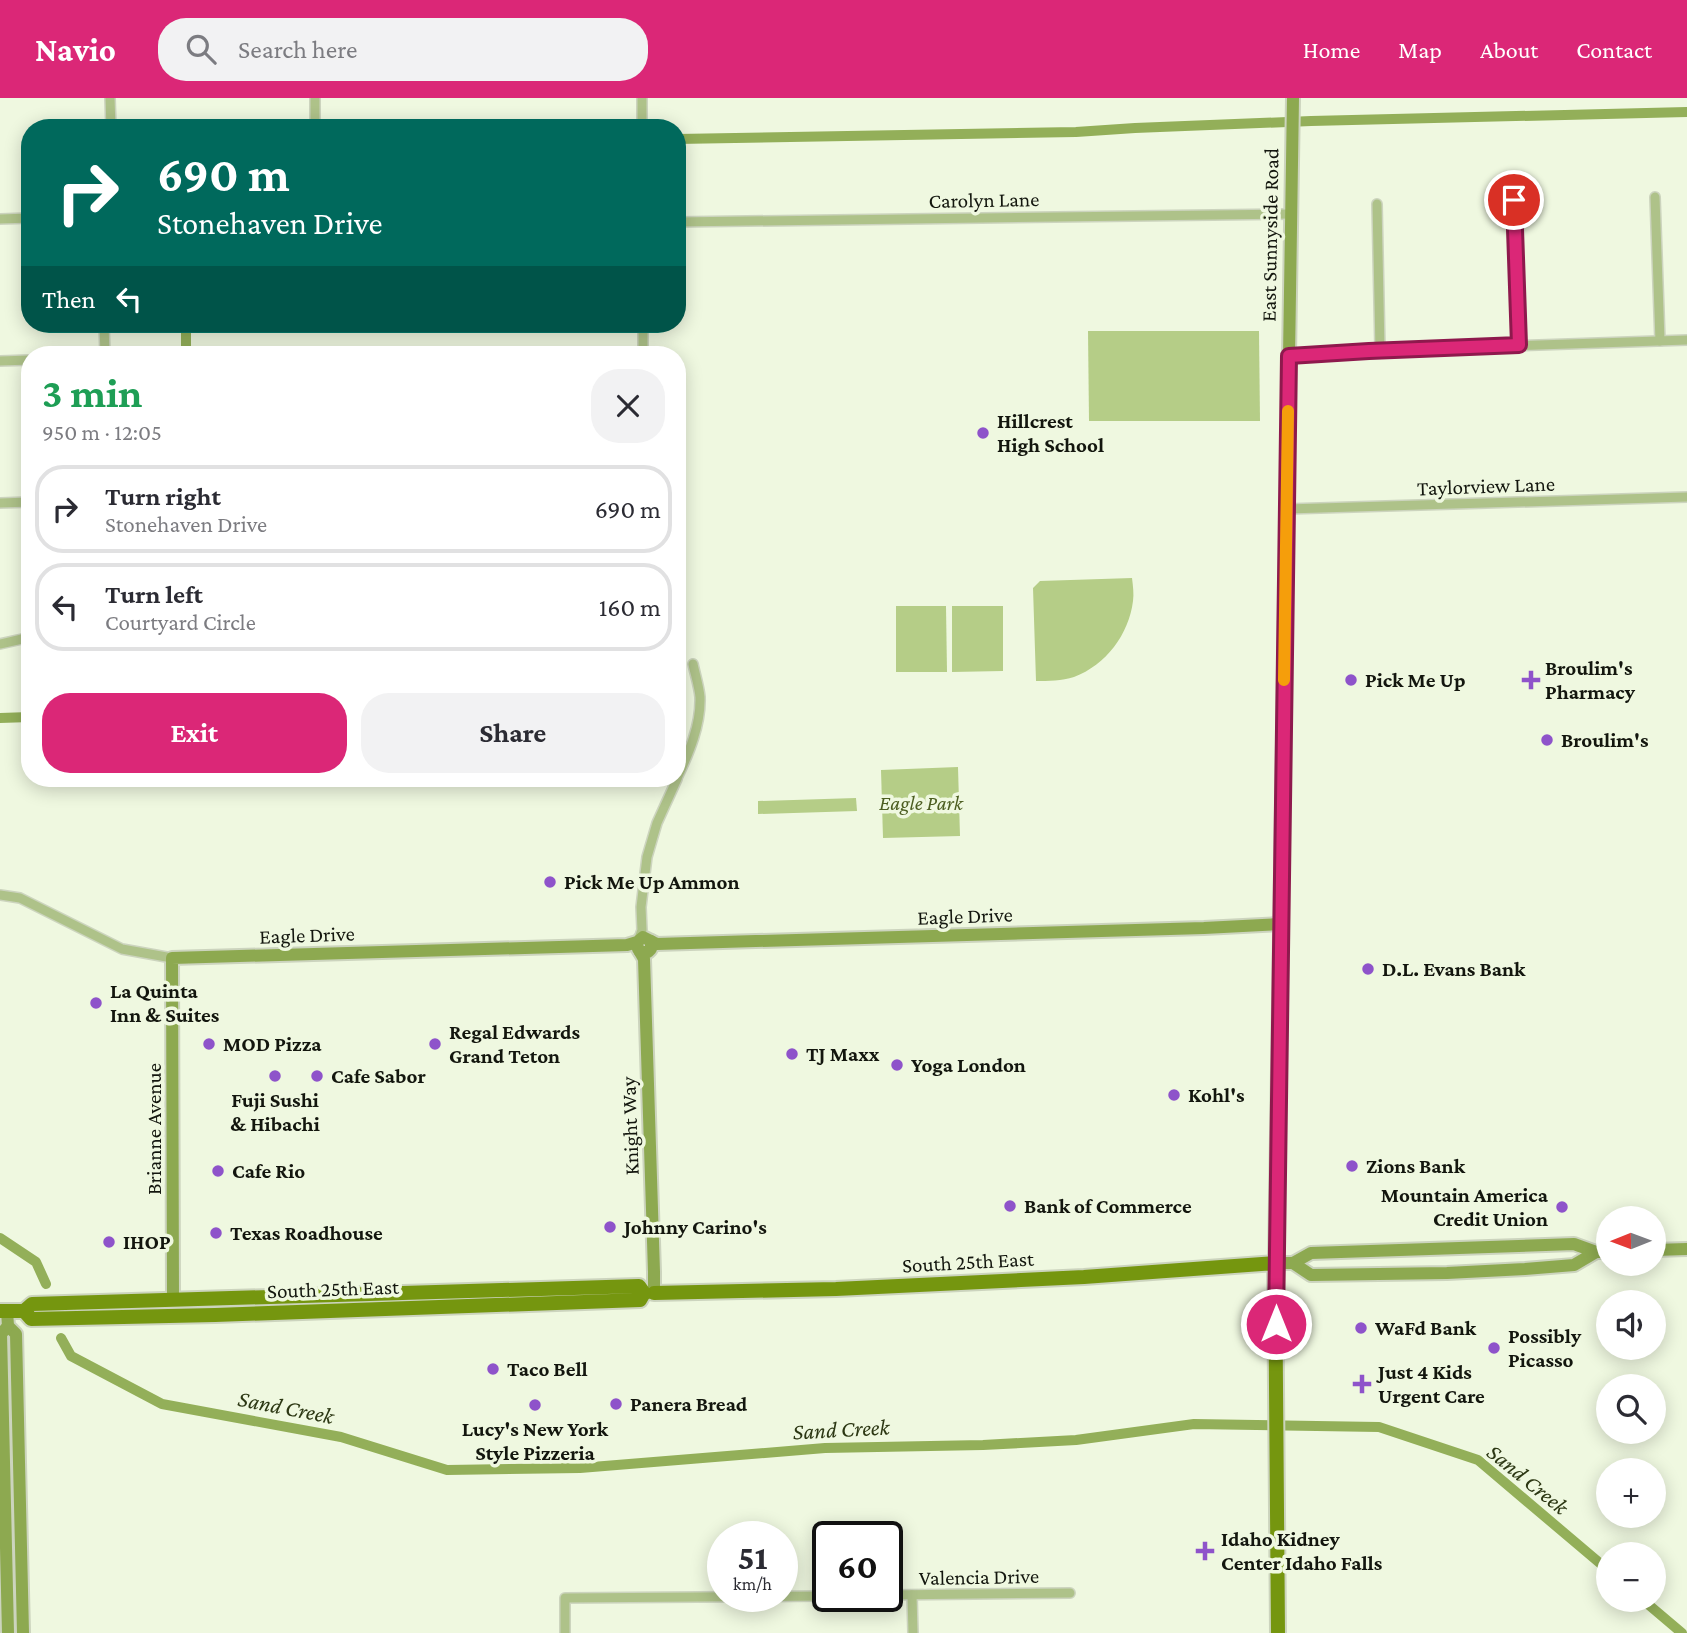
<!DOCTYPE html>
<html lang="en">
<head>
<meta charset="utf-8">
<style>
	body { margin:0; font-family:"Crimson Pro",serif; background:#f2f2f3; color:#2b2b33; height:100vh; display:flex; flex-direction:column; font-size:26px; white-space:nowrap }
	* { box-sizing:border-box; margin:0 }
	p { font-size:23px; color:#7c7c81 }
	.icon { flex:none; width:38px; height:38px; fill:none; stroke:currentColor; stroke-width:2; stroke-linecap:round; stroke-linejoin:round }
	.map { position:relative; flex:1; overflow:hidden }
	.panel { position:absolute; left:21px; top:248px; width:665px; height:441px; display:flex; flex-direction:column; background:#fff; border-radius:28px; box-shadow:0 4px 18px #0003 }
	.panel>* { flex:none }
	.banner { position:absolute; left:21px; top:21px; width:665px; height:214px; border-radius:28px; box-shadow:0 4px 18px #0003; background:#00695c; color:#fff; overflow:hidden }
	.needle { width:46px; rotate:269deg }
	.controls { position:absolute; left:1596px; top:1108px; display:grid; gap:14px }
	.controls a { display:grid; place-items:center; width:70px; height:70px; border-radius:50%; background:#fff; box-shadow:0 4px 18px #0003; font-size:35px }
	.speed { position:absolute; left:707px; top:1423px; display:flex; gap:14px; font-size:35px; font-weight:700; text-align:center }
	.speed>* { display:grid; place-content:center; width:91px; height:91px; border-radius:50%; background:#fff; box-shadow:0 4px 18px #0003; line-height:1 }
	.speed small { font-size:18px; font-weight:400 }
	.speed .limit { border:4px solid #111; border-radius:10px; background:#fff; color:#111 }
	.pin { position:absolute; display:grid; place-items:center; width:60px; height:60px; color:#fff; margin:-30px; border:4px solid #fff; border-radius:50%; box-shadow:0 2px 7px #0007 }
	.me { position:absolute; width:77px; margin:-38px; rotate:0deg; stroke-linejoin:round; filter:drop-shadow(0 0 5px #0008) }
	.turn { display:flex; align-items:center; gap:24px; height:147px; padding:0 21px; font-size:32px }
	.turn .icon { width:91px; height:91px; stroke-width:2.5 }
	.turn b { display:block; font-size:49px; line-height:60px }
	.then { display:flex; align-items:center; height:66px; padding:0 21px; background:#0003; gap:14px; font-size:26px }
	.round { display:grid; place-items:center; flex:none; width:74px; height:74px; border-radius:28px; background:#f2f2f3 }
	.head { display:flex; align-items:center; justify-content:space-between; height:119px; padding:0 21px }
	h1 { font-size:42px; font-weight:700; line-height:52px; color:#1e9e55 }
	.primary-button { display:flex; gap:14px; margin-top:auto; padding:14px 21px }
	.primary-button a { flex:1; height:80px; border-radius:28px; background:#db2777; color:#fff; font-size:28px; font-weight:700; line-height:80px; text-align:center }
	.primary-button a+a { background:#f2f2f3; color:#2b2b33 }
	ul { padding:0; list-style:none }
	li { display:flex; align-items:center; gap:21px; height:88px; margin:0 14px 10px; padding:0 7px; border:4px solid #e1e1e2; border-radius:28px }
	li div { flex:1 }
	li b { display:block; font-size:26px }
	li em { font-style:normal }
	header { display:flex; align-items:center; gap:42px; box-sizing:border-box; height:98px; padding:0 35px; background:#db2777; color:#fff }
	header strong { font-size:33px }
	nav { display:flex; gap:38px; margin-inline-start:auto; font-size:24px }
	.search { width:490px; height:63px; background:#f2f2f3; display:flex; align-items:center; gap:18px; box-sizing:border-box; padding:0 24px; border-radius:28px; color:#7c7c81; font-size:26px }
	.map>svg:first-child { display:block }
	.green { fill:#b5cd87 }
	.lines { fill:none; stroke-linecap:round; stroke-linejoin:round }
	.canal { stroke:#93af59; stroke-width:10 }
	.street-casing { stroke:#ccd4be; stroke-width:12 }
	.secondary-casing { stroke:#ccd4be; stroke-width:16 }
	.primary-casing { stroke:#ccd4be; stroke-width:18 }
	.street { stroke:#aec289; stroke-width:9 }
	.secondary { stroke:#8da950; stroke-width:12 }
	.primary { stroke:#75960f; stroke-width:14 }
	.route-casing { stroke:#8e194d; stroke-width:18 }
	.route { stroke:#db2777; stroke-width:12 }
	.slow { stroke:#f59e0b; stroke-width:12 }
	.poi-dot { fill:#8e53ca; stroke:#eff8e0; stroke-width:2.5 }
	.labels { text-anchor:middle; stroke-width:7; stroke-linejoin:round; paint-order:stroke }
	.street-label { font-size:21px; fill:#13160e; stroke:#eff8e0 }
	.poi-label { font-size:21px; font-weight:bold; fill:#13160e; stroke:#eff8e0; text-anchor:start }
	.park-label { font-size:21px; font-style:italic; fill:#4c5e21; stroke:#eff8e0 }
	.water-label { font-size:23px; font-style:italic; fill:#2c3713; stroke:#eff8e0 }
</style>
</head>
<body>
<header>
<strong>Navio</strong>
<div class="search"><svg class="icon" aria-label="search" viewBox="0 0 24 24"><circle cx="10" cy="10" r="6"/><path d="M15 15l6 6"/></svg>Search here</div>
<nav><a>Home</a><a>Map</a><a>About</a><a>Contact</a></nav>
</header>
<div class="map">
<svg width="1687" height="1535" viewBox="0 0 1687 1535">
	<rect width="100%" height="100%" fill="#eff8e0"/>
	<g class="green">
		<path d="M1088 233H1259L1260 323H1089Z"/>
		<path d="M1132 480C1133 488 1134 496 1133 503 1129 536 1106 567 1074 579 1062 583 1048 583 1036 583L1033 490 1040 483Z"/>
		<path d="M896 508H946L947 574H896Z"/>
		<path d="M952 508H1003V573L952 574Z"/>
		<path d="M958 669 960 738 883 740 881 672Z"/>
		<path d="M856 700 857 713 758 716V703Z"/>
	</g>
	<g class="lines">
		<g class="canal">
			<path d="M677 41 1076 34 1135 30 1311 23 1687 14"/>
			<path d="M186 226V257"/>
			<path d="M0 620 30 619"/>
			<path d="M0 1140 36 1164 46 1186"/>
			<path d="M61 1240 71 1258 162 1306 341 1339 447 1372 580 1370 825 1350 983 1347 1076 1342 1194 1326 1379 1329 1478 1362 1608 1472"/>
			<path d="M1643 1502 1682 1535"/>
		</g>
		<defs>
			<g id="street">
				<path d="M110 0 111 30"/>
				<path d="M315 30V0"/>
				<path d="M642 30V0"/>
				<path d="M1655 99 1660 243"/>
				<path d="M1514 102 1519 247"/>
				<path d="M1377 106 1380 252"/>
				<path d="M0 121 30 120"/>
				<path d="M677 124 1291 116"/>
				<path d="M104 226 105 257"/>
				<path d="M643 226V257"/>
				<path d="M1289 258 1394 252 1687 242"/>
				<path d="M0 263 30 262"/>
				<path d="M0 405 30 404"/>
				<path d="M1287 411 1687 399"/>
				<path d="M0 546 22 541 30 538"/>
				<path d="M677 680C689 655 701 627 700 599 699 588 695 576 693 566"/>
				<path d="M0 797 20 800 122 851 172 860"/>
				<path d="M639 841 642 832 641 809 647 759 657 725 677 681"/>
				<path d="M887 1497 1070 1495"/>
				<path d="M912 1497 913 1535"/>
				<path d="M565 1535V1500L828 1498"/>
			</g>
			<g id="secondary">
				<path d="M1293 0 1275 1165H1293L1311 1155 1574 1146 1596 1154H1608"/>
				<path d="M651 843 657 846 1204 830 1280 826"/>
				<path d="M640 854 644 861 654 1174V1195H644"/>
				<path d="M1654 1152 1687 1151"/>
				<path d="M1293 1165 1311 1177 1447 1175 1525 1171 1574 1167 1596 1154"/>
				<path d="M173 1201 172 860 627 847 637 844 643 839 651 843V851L648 854H640L638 851 637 844"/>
				<path d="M7 1213 8 1228 16 1236 23 1535"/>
				<path d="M8 1228 1 1236 8 1535"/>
			</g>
			<g id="primary">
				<path d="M654 1195 836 1191 1084 1179 1275 1165 1278 1535"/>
				<path d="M0 1213H24L32 1206 639 1188 644 1195 640 1202 215 1217 31 1221 24 1213"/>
			</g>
		</defs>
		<use href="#street" class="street-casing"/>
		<use href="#secondary" class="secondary-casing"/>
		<use href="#primary" class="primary-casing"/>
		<use href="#street" class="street"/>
		<use href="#secondary" class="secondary"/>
		<use href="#primary" class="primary"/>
	</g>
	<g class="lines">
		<defs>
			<path id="route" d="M1276 1226 1289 258 1369 253 1519 247 1514 102"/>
		</defs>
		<use href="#route" class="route-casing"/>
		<use href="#route" class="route"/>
		<path class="slow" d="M1284 582 1288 313"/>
	</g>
	<g class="poi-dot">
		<circle cx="983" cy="335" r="7"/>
		<circle cx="1351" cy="582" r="7"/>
		<path d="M1527.5 571.5h7v7h7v7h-7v7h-7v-7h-7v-7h7z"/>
		<circle cx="1547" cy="642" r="7"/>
		<circle cx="550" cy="784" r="7"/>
		<circle cx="1368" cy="871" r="7"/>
		<circle cx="96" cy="905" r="7"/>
		<circle cx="209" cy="946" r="7"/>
		<circle cx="435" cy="946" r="7"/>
		<circle cx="792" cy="956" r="7"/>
		<circle cx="897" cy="967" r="7"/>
		<circle cx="275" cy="978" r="7"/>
		<circle cx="317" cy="978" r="7"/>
		<circle cx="1174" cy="997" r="7"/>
		<circle cx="1352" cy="1068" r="7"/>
		<circle cx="218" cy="1073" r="7"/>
		<circle cx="1010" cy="1108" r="7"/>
		<circle cx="1562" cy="1109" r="7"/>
		<circle cx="610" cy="1129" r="7"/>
		<circle cx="216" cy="1135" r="7"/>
		<circle cx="109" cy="1144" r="7"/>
		<circle cx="1361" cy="1230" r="7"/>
		<circle cx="1494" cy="1250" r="7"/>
		<circle cx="493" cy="1271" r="7"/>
		<path d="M1358.5 1275.5h7v7h7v7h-7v7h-7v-7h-7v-7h7z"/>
		<circle cx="616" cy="1306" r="7"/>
		<circle cx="535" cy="1307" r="7"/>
		<path d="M1201.5 1442.5h7v7h7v7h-7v7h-7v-7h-7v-7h7z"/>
	</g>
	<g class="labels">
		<g class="street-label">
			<text transform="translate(984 102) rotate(-1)" y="7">Carolyn Lane</text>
			<text transform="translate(1270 137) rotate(-89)" y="7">East Sunnyside Road</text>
			<text transform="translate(1486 388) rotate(-2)" y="7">Taylorview Lane</text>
			<text transform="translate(965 818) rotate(-2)" y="7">Eagle Drive</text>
			<text transform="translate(307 837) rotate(-2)" y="7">Eagle Drive</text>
			<text transform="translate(630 1028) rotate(-92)" y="7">Knight Way</text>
			<text transform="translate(154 1031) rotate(-90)" y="7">Brianne Avenue</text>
			<text transform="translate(968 1164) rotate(-3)" y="7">South 25th East</text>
			<text transform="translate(333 1191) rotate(-2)" y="7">South 25th East</text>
			<text transform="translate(979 1479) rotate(-1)" y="7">Valencia Drive</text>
		</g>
		<g class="poi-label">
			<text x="997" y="330">Hillcrest<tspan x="997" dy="24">High School</tspan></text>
			<text x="1545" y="577">Broulim's<tspan x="1545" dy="24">Pharmacy</tspan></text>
			<text x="1365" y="589">Pick Me Up</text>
			<text x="1561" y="649">Broulim's</text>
			<text x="564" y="791">Pick Me Up Ammon</text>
			<text x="1382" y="878">D.L. Evans Bank</text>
			<text x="110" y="900">La Quinta<tspan x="110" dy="24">Inn &amp; Suites</tspan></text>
			<text x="449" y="941">Regal Edwards<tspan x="449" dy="24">Grand Teton</tspan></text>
			<text x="223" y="953">MOD Pizza</text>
			<text x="806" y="963">TJ Maxx</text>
			<text x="911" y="974">Yoga London</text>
			<text x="331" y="985">Cafe Sabor</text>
			<text x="1188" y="1004">Kohl's</text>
			<text x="275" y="1009" text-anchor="middle">Fuji Sushi<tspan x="275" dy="24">&amp; Hibachi</tspan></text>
			<text x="1366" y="1075">Zions Bank</text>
			<text x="232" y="1080">Cafe Rio</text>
			<text x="1548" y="1104" text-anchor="end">Mountain America<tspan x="1548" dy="24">Credit Union</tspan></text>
			<text x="1024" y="1115">Bank of Commerce</text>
			<text x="624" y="1136">Johnny Carino's</text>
			<text x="230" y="1142">Texas Roadhouse</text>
			<text x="123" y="1151">IHOP</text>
			<text x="1375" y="1237">WaFd Bank</text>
			<text x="1508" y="1245">Possibly<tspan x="1508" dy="24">Picasso</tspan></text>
			<text x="507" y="1278">Taco Bell</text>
			<text x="1378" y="1281">Just 4 Kids<tspan x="1378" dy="24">Urgent Care</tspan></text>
			<text x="630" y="1313">Panera Bread</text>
			<text x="535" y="1338" text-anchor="middle">Lucy's New York<tspan x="535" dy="24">Style Pizzeria</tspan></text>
			<text x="1221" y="1448">Idaho Kidney<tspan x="1221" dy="24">Center Idaho Falls</tspan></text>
		</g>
		<g class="park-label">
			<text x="921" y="712">Eagle Park</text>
		</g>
		<g class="water-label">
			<text transform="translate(286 1309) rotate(11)" y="8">Sand Creek</text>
			<text transform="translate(841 1331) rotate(-3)" y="8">Sand Creek</text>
			<text transform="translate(1528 1381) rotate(39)" y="8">Sand Creek</text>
		</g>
	</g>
</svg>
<div class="controls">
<a><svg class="needle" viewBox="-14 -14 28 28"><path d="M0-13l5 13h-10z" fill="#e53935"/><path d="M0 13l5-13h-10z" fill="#7c7c81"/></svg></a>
<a><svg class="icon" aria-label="sound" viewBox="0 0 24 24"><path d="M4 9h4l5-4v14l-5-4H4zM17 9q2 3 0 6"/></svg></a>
<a><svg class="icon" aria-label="search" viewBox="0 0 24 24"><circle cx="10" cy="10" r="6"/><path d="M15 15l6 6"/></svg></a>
<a>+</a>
<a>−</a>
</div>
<div class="speed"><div>51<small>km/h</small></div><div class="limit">60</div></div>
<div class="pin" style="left:1514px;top:102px;background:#d93025"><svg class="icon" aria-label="arrive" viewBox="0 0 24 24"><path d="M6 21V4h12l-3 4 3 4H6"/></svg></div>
<svg class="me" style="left:1276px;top:1226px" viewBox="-20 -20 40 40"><circle r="17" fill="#db2777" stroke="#fff" stroke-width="3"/><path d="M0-11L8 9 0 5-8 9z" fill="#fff"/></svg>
<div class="banner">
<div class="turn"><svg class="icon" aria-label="right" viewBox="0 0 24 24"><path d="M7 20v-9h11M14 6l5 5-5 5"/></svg><div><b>690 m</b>Stonehaven Drive</div></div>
<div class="then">Then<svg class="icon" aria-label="left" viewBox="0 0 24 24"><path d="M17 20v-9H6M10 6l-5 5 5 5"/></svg></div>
</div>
<section class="panel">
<div class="head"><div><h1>3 min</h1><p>950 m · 12:05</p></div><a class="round"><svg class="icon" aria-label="close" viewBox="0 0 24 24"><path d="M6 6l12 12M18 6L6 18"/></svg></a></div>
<ul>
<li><svg class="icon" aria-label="right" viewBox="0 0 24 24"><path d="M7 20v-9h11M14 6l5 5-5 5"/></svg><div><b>Turn right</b><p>Stonehaven Drive</p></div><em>690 m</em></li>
<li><svg class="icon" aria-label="left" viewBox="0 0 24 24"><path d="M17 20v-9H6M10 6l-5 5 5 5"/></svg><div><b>Turn left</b><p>Courtyard Circle</p></div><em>160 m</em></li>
</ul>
<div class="primary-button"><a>Exit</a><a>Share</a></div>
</section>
</div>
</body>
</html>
